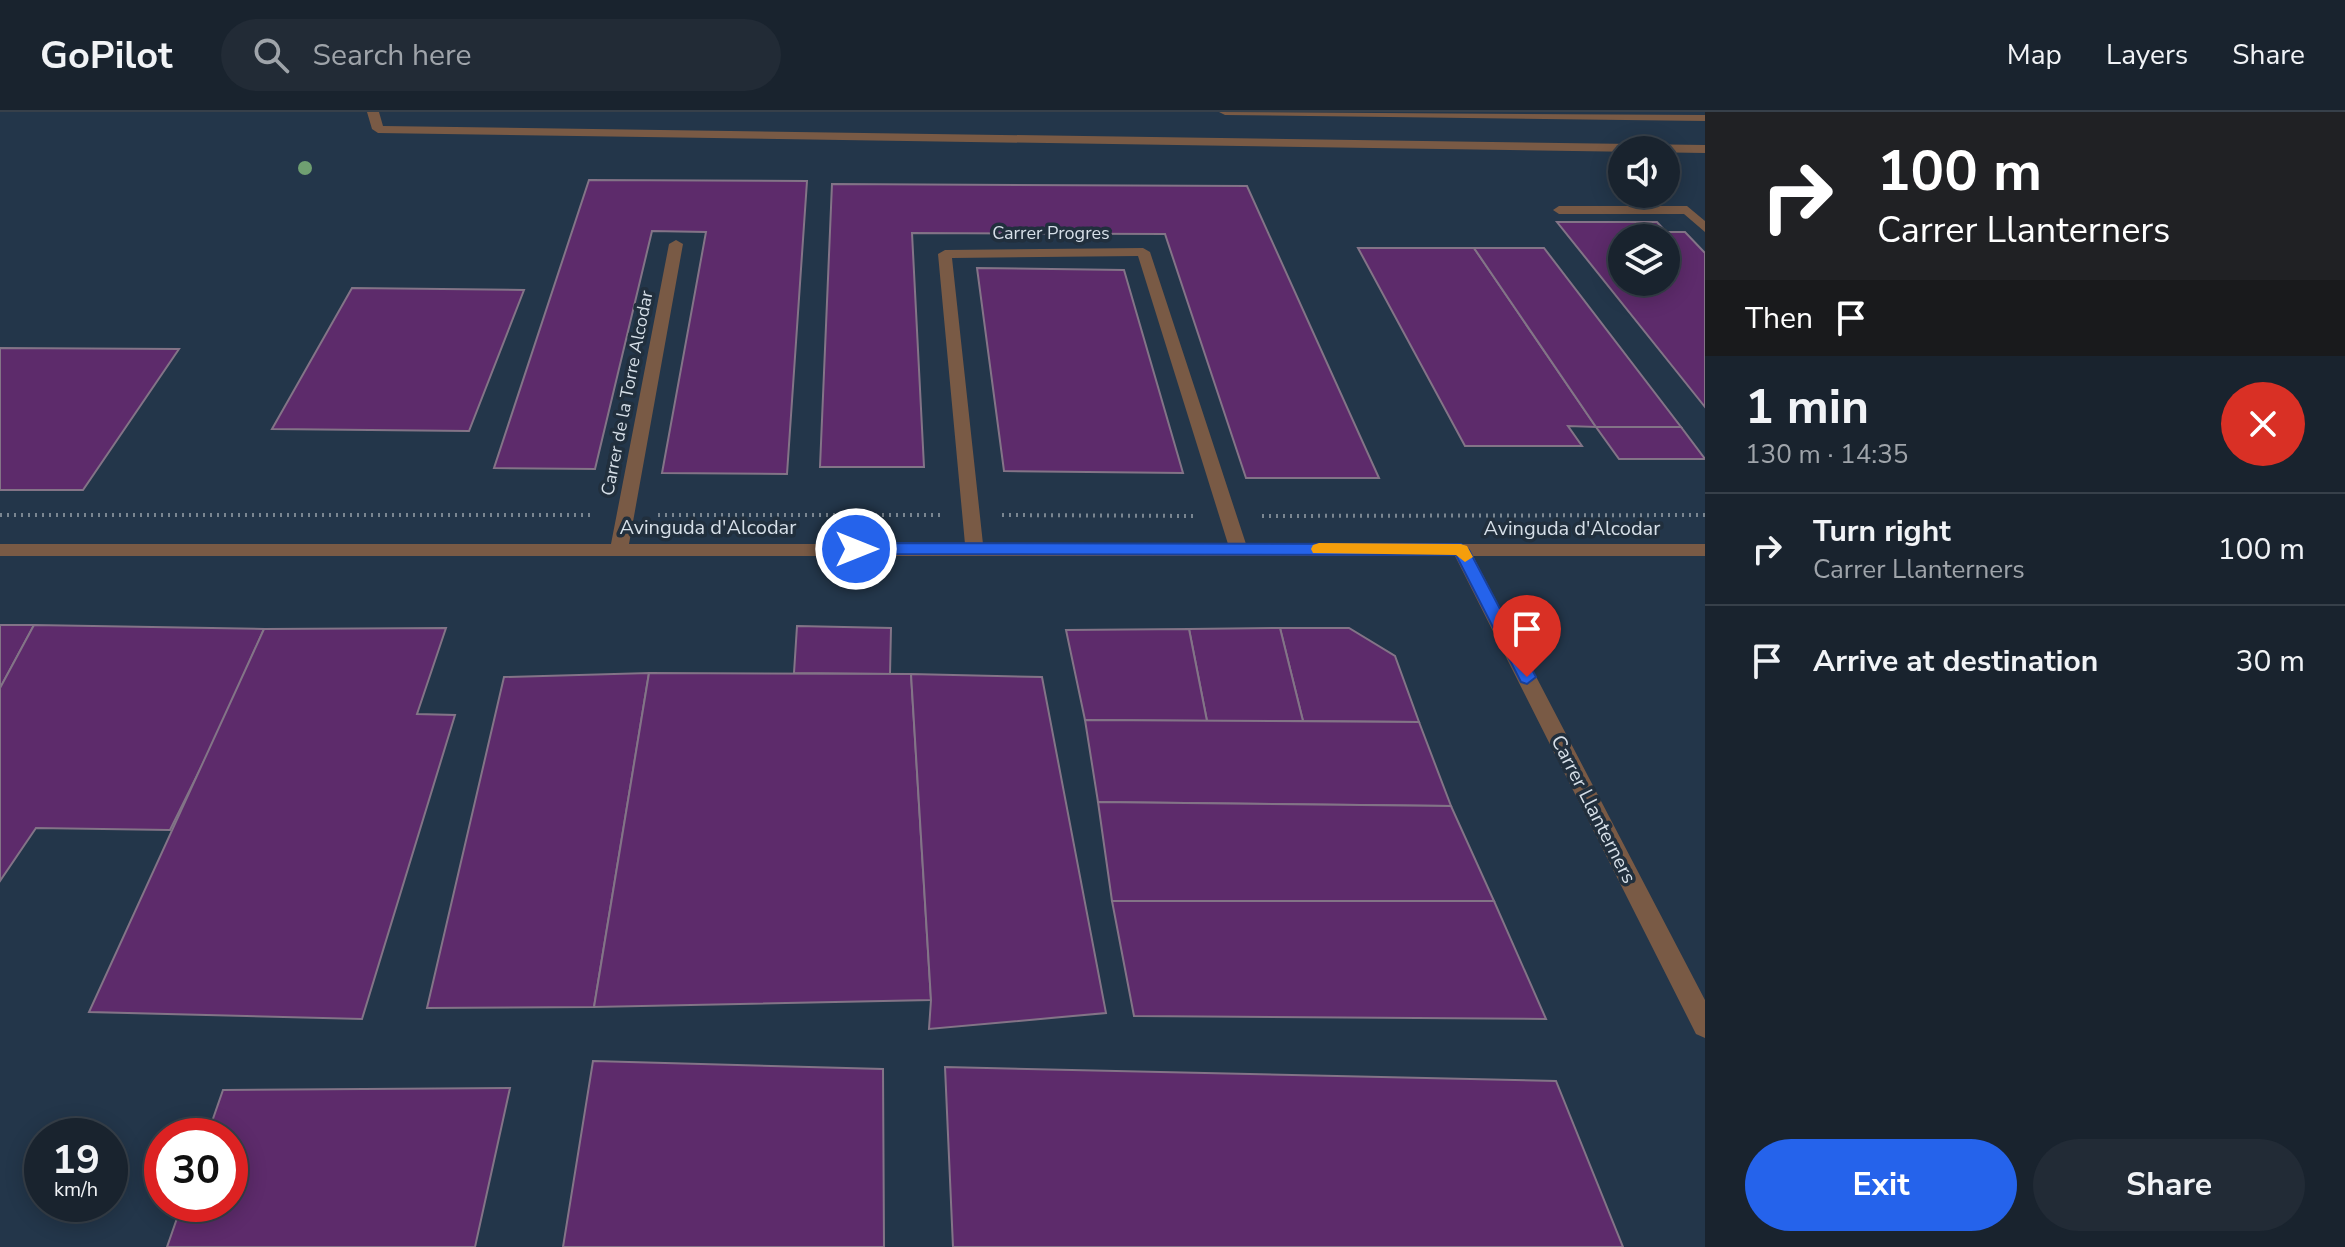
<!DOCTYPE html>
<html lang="en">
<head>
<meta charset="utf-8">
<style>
	body { margin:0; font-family:"Nunito Sans",sans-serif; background:#222b36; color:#f1f3f6; height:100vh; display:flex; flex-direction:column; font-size:30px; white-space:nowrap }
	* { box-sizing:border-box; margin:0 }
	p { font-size:26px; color:#9fa4aa }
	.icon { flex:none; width:44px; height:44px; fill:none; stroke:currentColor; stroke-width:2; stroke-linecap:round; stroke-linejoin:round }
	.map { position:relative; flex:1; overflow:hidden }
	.side { display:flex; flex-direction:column; background:#19232e; width:640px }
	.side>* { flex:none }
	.hud { background:#202124; color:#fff; overflow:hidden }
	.buttons { position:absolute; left:1608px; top:24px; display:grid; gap:16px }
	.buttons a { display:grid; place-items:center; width:72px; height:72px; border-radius:50%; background:#19232e; box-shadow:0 4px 20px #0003,0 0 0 2px #37404a; font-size:40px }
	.speed { position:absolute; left:24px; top:1006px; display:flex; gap:16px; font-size:40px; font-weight:700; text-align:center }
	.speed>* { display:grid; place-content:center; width:104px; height:104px; border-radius:50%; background:#19232e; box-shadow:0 4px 20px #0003,0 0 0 2px #37404a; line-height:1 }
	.speed small { font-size:20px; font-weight:400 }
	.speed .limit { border:12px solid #d22; background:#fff; color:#111 }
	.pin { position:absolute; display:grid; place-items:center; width:68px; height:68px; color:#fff; margin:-82px -34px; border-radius:50% 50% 50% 0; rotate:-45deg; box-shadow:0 0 8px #0007 }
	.pin .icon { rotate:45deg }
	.me { position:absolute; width:88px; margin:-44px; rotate:90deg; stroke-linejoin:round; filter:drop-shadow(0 0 6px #0008) }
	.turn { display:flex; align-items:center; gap:28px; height:168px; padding:0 40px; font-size:36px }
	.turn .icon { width:104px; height:104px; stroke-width:2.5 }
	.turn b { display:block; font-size:56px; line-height:68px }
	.then { display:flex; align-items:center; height:76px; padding:0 40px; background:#0003; gap:16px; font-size:30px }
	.round { display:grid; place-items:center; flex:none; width:84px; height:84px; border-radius:42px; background:#222b36 }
	.head { display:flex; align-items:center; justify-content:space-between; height:136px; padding:0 40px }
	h1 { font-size:48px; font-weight:700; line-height:60px }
	.button { display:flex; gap:16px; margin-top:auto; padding:16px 40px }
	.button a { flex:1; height:92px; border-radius:48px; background:#2563eb; color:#fff; font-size:32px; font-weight:700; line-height:92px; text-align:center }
	.button a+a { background:#222b36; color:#f1f3f6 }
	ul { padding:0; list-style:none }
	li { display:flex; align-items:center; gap:24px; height:112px; padding:0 40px; border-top:2px solid #37404a }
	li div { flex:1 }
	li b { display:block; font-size:30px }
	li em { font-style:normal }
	header { display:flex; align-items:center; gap:48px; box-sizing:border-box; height:112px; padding:0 40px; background:#19232e; border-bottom:2px solid #37404a }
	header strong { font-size:38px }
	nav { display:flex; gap:44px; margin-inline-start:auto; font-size:28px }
	.search { width:560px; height:72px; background:#222b36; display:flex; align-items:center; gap:20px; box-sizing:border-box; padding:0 28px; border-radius:44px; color:#9fa4aa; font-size:30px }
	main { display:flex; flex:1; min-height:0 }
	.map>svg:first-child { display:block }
	.built { fill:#23364a; fill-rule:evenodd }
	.building { fill:#5d2b6b; stroke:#837487; stroke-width:2; fill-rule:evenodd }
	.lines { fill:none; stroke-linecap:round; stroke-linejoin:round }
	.path { stroke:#7a8691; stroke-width:4; stroke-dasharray:2 5; stroke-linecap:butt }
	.service { fill:#795a45; fill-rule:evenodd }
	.minor { fill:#795a45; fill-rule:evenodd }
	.tree { fill:#6f9f71 }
	.route { fill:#2563eb; stroke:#184099; stroke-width:2 }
	.slow { fill:#f59e0b }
	.labels { text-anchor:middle; stroke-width:7; stroke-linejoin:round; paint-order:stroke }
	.far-street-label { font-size:18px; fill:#d6dfe8; stroke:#212f3d }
	.street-label { font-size:20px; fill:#d6dfe8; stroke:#212f3d }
</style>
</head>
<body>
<header>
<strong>GoPilot</strong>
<div class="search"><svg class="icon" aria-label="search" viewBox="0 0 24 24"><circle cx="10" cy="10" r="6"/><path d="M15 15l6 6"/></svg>Search here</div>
<nav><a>Map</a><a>Layers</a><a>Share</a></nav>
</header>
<main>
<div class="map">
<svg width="1705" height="1135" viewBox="0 0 1705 1135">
	<rect width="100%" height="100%" fill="#212f3d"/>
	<path class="built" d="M0 0H1705V1135H0ZM1622 38H1666V82H1622ZM1622 126H1666V170H1622ZM42 1024H110V1092H42ZM162 1024H230V1092H162Z"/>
	<g class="building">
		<path d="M589 68 807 69 787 362 662 361 706 120 652 119 595 357 494 356Z"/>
		<path d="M832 72 1247 74 1379 366H1246L1165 122 912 121 924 355H820Z"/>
		<path d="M1557 110H1657L1666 120H1685L1705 141V295ZM1622 126H1666V170H1622Z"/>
		<path d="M1358 136H1474L1596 315 1568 314 1582 334H1465Z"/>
		<path d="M1474 136H1544L1681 315H1596Z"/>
		<path d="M977 156 1124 158 1183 361 1004 359Z"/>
		<path d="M352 176 524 178 469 319 272 317Z"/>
		<path d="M0 236 179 237 83 378H0Z"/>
		<path d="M1596 315H1681L1705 347H1619Z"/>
		<path d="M0 513H34L0 576Z"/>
		<path d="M34 513 264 517 218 621 170 718 36 716 0 769V576Z"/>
		<path d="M797 514 891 516 890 562 794 561Z"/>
		<path d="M446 516 417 602 455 603 362 907 89 900 264 517Z"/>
		<path d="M1280 516H1349L1395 544 1419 610 1303 609Z"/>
		<path d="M1280 516 1303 609H1207L1189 517Z"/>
		<path d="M1189 517 1207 609 1085 608 1066 518Z"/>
		<path d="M649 561 594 895 427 896 504 565Z"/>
		<path d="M649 561 911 562 931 888 594 895Z"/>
		<path d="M911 562 1042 565 1106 901 929 917 931 888Z"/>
		<path d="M1085 608 1419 610 1451 694 1098 690Z"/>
		<path d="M1098 690 1451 694 1494 789H1112Z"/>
		<path d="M1112 789H1494L1546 907 1134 904Z"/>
		<path d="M593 949 883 957 884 1135H563Z"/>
		<path d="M945 955 1556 969 1623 1135H953Z"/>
		<path d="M510 976 475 1135H167L182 1092H230V1024H207L223 978Z"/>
	</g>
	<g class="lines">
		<g class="path">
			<path d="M0 403H592"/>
			<path d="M658 403H940"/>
			<path d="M1002 403 1196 404"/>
			<path d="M1262 404 1705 403"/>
		</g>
		<g class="service">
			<path d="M367 0H379L383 14 1705 33V41L378 21 372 17Z"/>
			<path d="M1219 0 1705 3V9L1225 3Z"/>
		</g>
		<g class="minor">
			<path d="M1687 94 1705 109V120L1684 102H1559L1553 98 1559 94Z"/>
			<path d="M676 128 683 132 629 432H965L938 142 945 138 1143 136 1150 140 1246 432H1705V444H1473L1705 888V926L1696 922 1455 444H0V432H611L669 132ZM1138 144 1228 432H983L952 146Z"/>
		</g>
	</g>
	<circle class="tree" cx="305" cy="56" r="7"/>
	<path class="route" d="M856 431 1461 432 1469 438 1536 565 1527 572 1521 570 1456 443 856 442 848 437Z"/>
	<path class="slow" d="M1319 431 1461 432 1467 434 1473 445 1465 450 1456 443 1313 441 1311 437 1313 433Z"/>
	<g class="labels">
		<g class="far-street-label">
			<text x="1051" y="127">Carrer Progres</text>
			<text transform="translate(627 281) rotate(-79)" y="6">Carrer de la Torre Alcodar</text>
		</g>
		<g class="street-label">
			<text x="708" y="422">Avinguda d'Alcodar</text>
			<text x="1572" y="423">Avinguda d'Alcodar</text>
			<text transform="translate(1594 697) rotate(63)" y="7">Carrer Llanterners</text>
		</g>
	</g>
</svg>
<div class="buttons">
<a><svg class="icon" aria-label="sound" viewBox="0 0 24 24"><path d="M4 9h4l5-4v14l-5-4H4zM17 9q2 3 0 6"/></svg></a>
<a><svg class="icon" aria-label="layers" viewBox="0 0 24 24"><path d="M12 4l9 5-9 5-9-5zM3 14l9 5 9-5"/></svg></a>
</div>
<div class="speed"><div>19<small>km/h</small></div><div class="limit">30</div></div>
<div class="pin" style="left:1527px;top:565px;background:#d93025"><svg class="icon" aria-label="arrive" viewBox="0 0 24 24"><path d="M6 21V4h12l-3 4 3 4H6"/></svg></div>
<svg class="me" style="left:856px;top:437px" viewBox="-20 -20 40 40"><circle r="17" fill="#2563eb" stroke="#fff" stroke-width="3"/><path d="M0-11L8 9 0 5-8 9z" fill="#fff"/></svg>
</div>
<section class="side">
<div class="hud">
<div class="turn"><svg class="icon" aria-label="right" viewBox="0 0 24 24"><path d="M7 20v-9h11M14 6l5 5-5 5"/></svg><div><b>100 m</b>Carrer Llanterners</div></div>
<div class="then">Then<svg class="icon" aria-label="arrive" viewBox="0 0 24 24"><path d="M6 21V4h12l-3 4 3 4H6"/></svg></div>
</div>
<div class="head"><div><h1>1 min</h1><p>130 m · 14:35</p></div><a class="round" style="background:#d93025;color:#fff"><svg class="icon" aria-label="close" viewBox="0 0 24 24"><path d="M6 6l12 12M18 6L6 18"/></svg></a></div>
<ul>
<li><svg class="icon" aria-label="right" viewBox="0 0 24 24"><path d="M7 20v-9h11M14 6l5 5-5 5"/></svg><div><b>Turn right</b><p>Carrer Llanterners</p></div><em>100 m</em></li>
<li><svg class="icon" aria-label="arrive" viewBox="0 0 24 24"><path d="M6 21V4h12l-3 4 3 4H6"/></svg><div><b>Arrive at destination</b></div><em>30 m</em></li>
</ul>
<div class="button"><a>Exit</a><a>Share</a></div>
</section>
</main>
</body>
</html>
